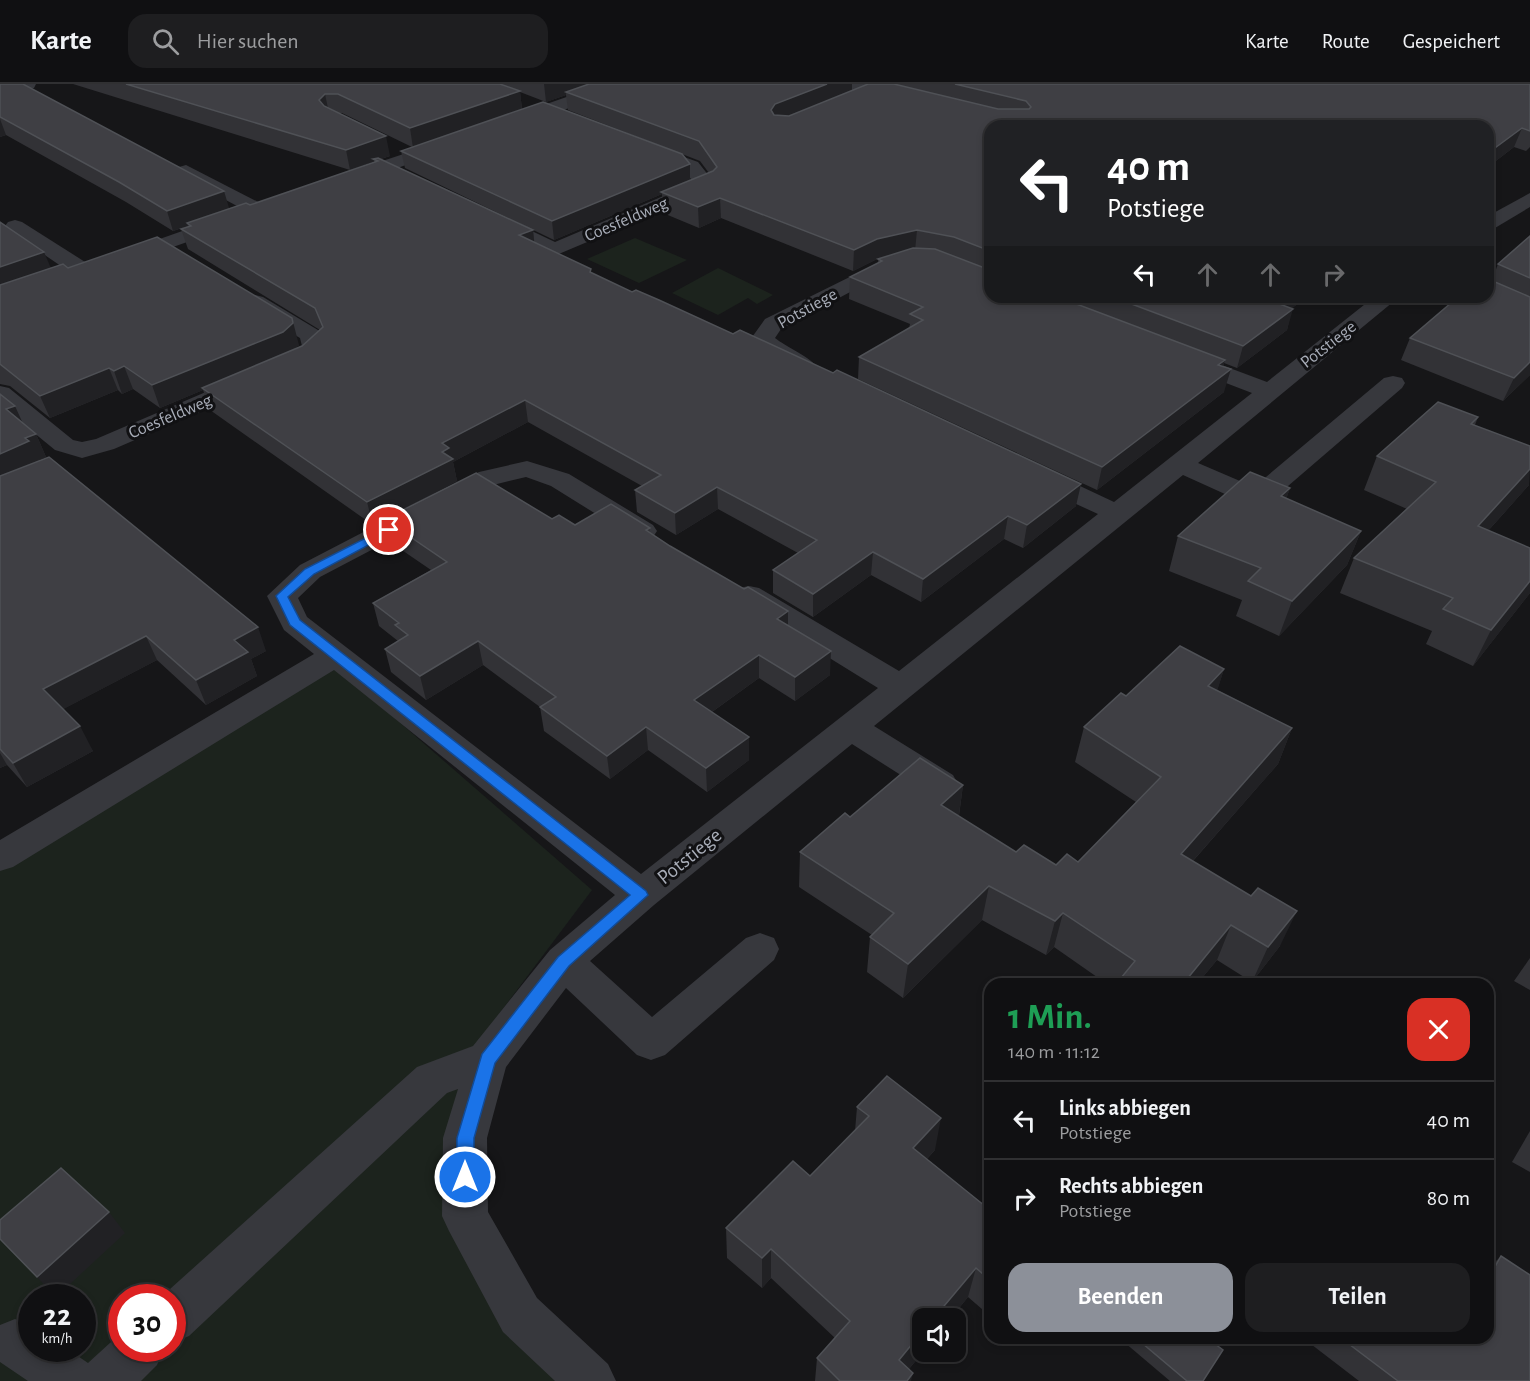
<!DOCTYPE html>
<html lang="de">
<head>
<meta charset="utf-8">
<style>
	body { margin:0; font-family:"Alegreya Sans",sans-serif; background:#1e1e20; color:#f1f3f6; height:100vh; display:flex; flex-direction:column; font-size:22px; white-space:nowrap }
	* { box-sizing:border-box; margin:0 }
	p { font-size:20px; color:#9c9d9f }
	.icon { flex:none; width:33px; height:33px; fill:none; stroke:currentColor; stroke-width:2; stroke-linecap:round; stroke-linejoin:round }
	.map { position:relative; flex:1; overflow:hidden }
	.side { position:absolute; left:984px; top:894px; width:510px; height:366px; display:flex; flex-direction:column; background:#101012; border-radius:18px; box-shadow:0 3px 9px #0003,0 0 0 2px #303032 }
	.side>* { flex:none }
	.banner { position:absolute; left:984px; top:36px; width:510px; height:183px; border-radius:18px; box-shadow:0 3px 9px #0003,0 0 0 2px #303032; background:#202124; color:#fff; overflow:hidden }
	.controls { position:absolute; left:912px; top:1224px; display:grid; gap:12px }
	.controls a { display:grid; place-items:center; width:54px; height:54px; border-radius:12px; background:#101012; box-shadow:0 3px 9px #0003,0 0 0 2px #303032; font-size:30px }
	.speed { position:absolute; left:18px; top:1200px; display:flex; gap:12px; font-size:30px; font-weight:700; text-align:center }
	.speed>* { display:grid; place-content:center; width:78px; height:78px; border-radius:50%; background:#101012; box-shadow:0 3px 9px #0003,0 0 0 2px #303032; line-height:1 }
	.speed small { font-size:15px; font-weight:400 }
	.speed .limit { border:9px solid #d22; background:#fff; color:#111 }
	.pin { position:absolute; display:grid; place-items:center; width:51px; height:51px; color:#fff; margin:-26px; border:3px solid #fff; border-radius:50%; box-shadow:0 2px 6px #0007 }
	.me { position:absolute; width:66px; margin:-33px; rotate:0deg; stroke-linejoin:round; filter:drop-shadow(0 0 4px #0008) }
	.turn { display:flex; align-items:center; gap:21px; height:126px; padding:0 24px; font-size:27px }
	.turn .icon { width:78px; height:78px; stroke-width:2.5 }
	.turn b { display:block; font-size:42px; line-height:51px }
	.lanes { display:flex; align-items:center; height:57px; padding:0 24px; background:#0003; justify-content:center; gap:30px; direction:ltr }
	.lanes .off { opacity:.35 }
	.round { display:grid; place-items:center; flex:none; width:63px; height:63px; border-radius:18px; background:#1e1e20 }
	.summary { display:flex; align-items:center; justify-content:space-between; height:102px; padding:0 24px }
	h1 { font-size:36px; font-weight:700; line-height:45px; color:#1e9e55 }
	.primary-button { display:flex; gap:12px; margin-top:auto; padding:12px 24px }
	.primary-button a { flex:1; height:69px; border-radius:18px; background:#8c9099; color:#fff; font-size:24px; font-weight:700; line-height:69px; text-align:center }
	.primary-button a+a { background:#1e1e20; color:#f1f3f6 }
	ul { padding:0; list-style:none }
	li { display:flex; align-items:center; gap:18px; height:78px; padding:0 24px; border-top:2px solid #303032 }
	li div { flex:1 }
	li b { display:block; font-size:22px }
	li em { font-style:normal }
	header { display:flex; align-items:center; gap:36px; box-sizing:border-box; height:84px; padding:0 30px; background:#101012; border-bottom:2px solid #303032 }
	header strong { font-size:28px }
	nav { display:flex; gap:33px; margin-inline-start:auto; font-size:21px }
	.search { width:420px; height:54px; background:#1e1e20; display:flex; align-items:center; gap:15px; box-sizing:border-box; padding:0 21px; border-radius:18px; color:#9c9d9f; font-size:22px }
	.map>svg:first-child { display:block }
	.green { fill:#1c231d; fill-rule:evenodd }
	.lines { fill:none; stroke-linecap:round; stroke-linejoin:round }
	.minor { fill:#37383d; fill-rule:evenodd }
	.wall { fill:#323236; fill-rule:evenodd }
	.shaded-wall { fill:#212124 }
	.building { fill:#3f3f44; stroke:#4f5156; stroke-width:1.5 }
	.route { fill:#1a73e8; stroke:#114b97; stroke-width:1.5 }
	.labels { text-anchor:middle; stroke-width:6; stroke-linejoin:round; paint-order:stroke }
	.far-street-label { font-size:18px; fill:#a8adb8; stroke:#111113 }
	.street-label { font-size:21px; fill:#a8adb8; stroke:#111113 }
</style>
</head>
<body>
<header>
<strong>Karte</strong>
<div class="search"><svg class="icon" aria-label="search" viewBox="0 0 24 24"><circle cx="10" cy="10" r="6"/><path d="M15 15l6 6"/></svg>Hier suchen</div>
<nav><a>Karte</a><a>Route</a><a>Gespeichert</a></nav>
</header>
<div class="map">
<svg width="1530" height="1297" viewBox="0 0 1530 1297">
	<rect width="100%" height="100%" fill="#161618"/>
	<g class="green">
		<path d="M635 154 687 176 639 199 587 175Z"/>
		<path d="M718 184 773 211 757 220 748 214 718 231 672 209Z"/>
		<path d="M335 582 592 806 472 966 448 1054 559 1297H0V782ZM32 1214H82V1264H32ZM122 1214H172V1264H122Z"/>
	</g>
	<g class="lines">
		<g class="minor">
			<path d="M10 0H36L34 4 0 13V3Z"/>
			<path d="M604 0H628L626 4 521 41H509L506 37 509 33Z"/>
			<path d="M841 0H869L910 10 913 14 910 18 904 19 843 4Z"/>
			<path d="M446 56 452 57 455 61 452 65 357 98H343L340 94 343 90Z"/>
			<path d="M648 60 698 78 716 101 713 105 554 172 486 140 483 136 486 132H500L555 158 694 99 684 86 642 70 639 66 642 62Z"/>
			<path d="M186 81 266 122 269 126 266 130H252L179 91 177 87 179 83Z"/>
			<path d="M1530 109V123L1495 144 1488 146V132Z"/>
			<path d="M225 132 232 134 235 138 232 142 131 178 124 180 117 178 113 174 117 170Z"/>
			<path d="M15 136 22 138 93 183 96 188 93 193 85 194 77 193 8 146 5 142 8 138Z"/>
			<path d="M888 174 895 176 899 180 895 184 781 245 775 254C785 262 809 273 815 281L811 286C792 291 762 272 750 256L765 235Z"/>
			<path d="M255 211 263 213 318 246 326 264 306 282 114 365 82 374 55 366 0 321V302L9 304 73 356 82 358 96 355 290 272 302 262 300 254 247 223 244 218 247 213Z"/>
			<path d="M1374 213H1399L1198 379 1254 403 1384 294 1393 292 1402 294 1405 299 1402 304 1267 420 1257 422 1247 420 1183 391 874 642 953 691 958 700 953 709 941 713 929 709 852 660 654 821 590 877 652 933 746 854 760 849 774 854 779 865 774 876 665 971 651 976 637 971 566 904 506 983 487 1054 488 1128 537 1214 608 1280 616 1297H555L503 1248 449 1147 442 1132 443 1054 458 1005 447 1009 189 1252 172 1259V1214H160L417 983 473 962 550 866 615 811 334 586 13 783 0 787V756L314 570 284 546 267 512 300 481 479 388 527 377 569 390 653 441 657 447 653 453 643 455 633 453 551 402 526 393 497 400 320 493 298 514 307 533 641 790 878 604 739 518 734 511 739 504 749 502 759 504 899 587 1098 430 1028 398 1024 392 1028 386 1037 384 1046 386 1114 418 1252 309 1179 281 1175 276 1179 271 1187 269 1195 271 1267 298Z"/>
			<path d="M15 1235 32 1242V1264H66L88 1279 122 1248V1264H164L157 1281 141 1297H28L0 1278V1241Z"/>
		</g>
	</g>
	<g class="wall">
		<path d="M0 0 229 125 250 121 374 78V77L350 86 73 0H852V7L868 0H1530V63L1526 67 1514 63 1488 83V42H990V213H1307L1292 224 1287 246 1237 284 1224 279 1223 283 1224 308 1097 406 858 295 859 273 909 244 910 240 849 215 850 193 878 179V175H879L875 176 853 187 721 134 699 144 663 129 662 110 554 156 405 84 401 67 412 63 342 29H338L390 72 381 75 533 146 534 158 591 185V189L1076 422 1023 464 1004 455 921 518 871 491 813 533 773 509V486L798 469 718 425 676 451 637 428 635 406 642 402 528 338 453 378 457 397 373 441 210 326 203 306 160 324 133 305 122 310 118 306 50 334 10 302 0 300V138L51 184H68L299 261 294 265 302 262 320 246 188 165 181 145 188 142 173 147 126 118 6 51 0 53ZM520 8 546 18 566 11 568 26 700 77 709 89 690 97 522 25Z"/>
		<path d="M1530 152V291L1503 317 1401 276 1410 254 1488 188H1495L1498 180Z"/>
		<path d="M0 310 23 339 36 350 46 373 38 376 39 377 266 567 251 575 257 592 206 621 157 576 63 625 93 667 27 703 7 681 0 684Z"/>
		<path d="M1478 333 1475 341 1529 401 1488 447 1530 509 1473 582 1426 560 1432 547 1340 509 1354 474 1407 425 1364 406 1377 372Z"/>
		<path d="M1290 404 1286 415 1361 447 1347 481 1279 552 1236 532 1242 516 1169 487 1178 452Z"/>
		<path d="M389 433 552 435 575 441 650 444V449L670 462 744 505 788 527V541L830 591 795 617 759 594 712 628 749 676 707 708 648 666 610 695 544 647 540 623 483 581 426 616 391 588 385 565 398 557 379 542 373 519 431 486 393 460 387 437 390 436Z"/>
		<path d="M1224 585 1217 606 1292 644 1278 680 1193 777 1280 862 1252 898 1217 876 1197 900H1107L1054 863 1046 871 982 836 903 914 867 888 870 853 872 851 799 803 800 768 963 701 959 732 1016 768 1056 781 1078 778 1136 718 1075 678 1084 643 1126 612Z"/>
		<path d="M1530 874V906L1514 897Z"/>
		<path d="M857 1023 935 1066 927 1075 990 1126V1232L968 1213 951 1234H922V1268H923L909 1285 911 1297H815L817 1274 835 1254 771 1194 762 1204 727 1174 726 1144 810 1092 855 1047Z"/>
		<path d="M1530 1047V1088L1512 1078Z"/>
		<path d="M1501 1172 1530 1297H1359L1303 1254H1488V1185Z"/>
		<path d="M1126 1254H1207L1203 1297H1170L1124 1258Z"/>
	</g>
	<g class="shaded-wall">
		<path d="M544 0H597L566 8V11L546 18Z"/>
		<path d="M827 0H852V8L775 39 771 26 775 20Z"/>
		<path d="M520 7 522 26 413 64 410 44Z"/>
		<path d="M325 10 329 29 319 16Z"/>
		<path d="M0 35 6 51 0 53Z"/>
		<path d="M1522 44 1514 63 1488 83V69Z"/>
		<path d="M386 52 390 72 377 76 373 75 374 77 350 86 346 66Z"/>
		<path d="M690 80V98L661 108 662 110 554 156 552 137Z"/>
		<path d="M224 107 230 127 187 139 188 142 173 147 167 127Z"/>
		<path d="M720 114 721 134 699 144 698 123Z"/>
		<path d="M533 146 535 165 519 151Z"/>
		<path d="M917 146 915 167 875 176 853 187 854 166 877 155Z"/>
		<path d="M44 168 53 189 0 208V183Z"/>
		<path d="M1495 189 1488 205V190Z"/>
		<path d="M1285 213H1307L1271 240 1277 219Z"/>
		<path d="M1293 225 1287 246 1237 284 1243 262Z"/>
		<path d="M292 234 299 261 289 270 202 304 203 306 160 324 152 301Z"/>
		<path d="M1225 276 1220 294 1231 285 1224 308 1097 406 1102 383Z"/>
		<path d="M1530 278V291L1503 317 1514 294Z"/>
		<path d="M124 282 133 305 122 310 114 287Z"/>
		<path d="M109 284 118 306 50 334 40 312Z"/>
		<path d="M525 316 528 338 453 378 457 397 373 441 367 418 442 368V359Z"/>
		<path d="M15 322 25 344 6 325Z"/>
		<path d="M36 350 46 373 38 376 40 380 0 399V370L25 354Z"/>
		<path d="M1530 385 1529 401 1461 477 1478 442Z"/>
		<path d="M1081 400 1076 422 1023 464 1027 441Z"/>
		<path d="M717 403 718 425 676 451 675 429Z"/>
		<path d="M1290 404 1278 439 1281 412Z"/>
		<path d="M1008 432 1004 455 921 518 923 495Z"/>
		<path d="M1361 447 1347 481 1279 552 1292 517Z"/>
		<path d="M873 468 871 491 813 533V510Z"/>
		<path d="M1530 497V509L1473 582 1491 546Z"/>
		<path d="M788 527V551L777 535Z"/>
		<path d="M258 543 266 567 251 575 257 592 206 621 196 596 234 556Z"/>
		<path d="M146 552 157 576 56 629 43 605Z"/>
		<path d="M478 557 483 581 426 616 420 592Z"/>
		<path d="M831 567 830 591 795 617V593Z"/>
		<path d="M759 571V594L695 640 694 616Z"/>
		<path d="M1224 585 1213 620 1208 602Z"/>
		<path d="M80 642 93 667 27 703 13 679Z"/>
		<path d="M646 643 648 666 610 695 607 672Z"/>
		<path d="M1292 644 1278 680 1168 805 1181 770Z"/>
		<path d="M749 653V676L707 708 706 684Z"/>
		<path d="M0 669 7 681 0 684Z"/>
		<path d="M963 701 958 737 941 721Z"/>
		<path d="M989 802 982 836 903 914 908 880Z"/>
		<path d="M1297 827 1280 862 1252 898 1268 863Z"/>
		<path d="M1063 829 1054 863 1046 871 1055 837Z"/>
		<path d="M1231 841 1217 876 1197 900H1183Z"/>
		<path d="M941 1034 935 1066 908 1095 913 1064Z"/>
		<path d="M109 1128 125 1149 56 1213 37 1193Z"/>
		<path d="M771 1165V1194L762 1204V1174Z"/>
		<path d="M976 1184 968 1213 951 1234H934Z"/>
		<path d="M922 1248V1268H923L899 1297V1276Z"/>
		<path d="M913 1289 911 1297H907Z"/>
	</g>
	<g class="building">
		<path d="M0 0H23L224 107 167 127 119 98 0 33Z"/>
		<path d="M126 0H500L520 7 410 44 338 10H325L319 16 324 22 386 52 346 66Z"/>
		<path d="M589 0H827L775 20 771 26 774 31 789 32 868 0H894L998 25H1029L1031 23 1026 17 955 0H1530V47L1522 44 1488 69V42H1202L1180 35 1178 42H990V167L954 153 917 146 877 155 854 166 720 114 698 123 661 108 713 87 717 83 699 57 566 8Z"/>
		<path d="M543 18 682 70 690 80 552 137 401 67Z"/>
		<path d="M378 74 533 146 519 151 591 185 590 188 632 208 636 206 659 216 733 250 740 246 833 289 837 286 1081 400 1027 441 1008 432 923 495 873 468 813 510 773 486 817 456 717 403 675 429 635 406 661 391 525 316 442 359 449 364 442 368 453 375 367 418 202 304 302 262 323 243 315 224 181 145 191 142 187 139 246 119 250 121 378 77 373 75Z"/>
		<path d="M0 138 44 168 0 183Z"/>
		<path d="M1530 152V194L1498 180Z"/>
		<path d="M157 153 292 234 293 239 283 248 152 301 124 282 114 287 109 284 40 312 0 280V201L63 180 68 184Z"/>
		<path d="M913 164 935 165 990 186V213H1058L1225 276 1218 281 1231 285 1102 383 859 273 923 236 910 230 923 223 850 193 882 177 878 175Z"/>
		<path d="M1495 183V189L1488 190V188Z"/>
		<path d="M1488 195 1530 213V278L1514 294 1410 254 1458 213H1488Z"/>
		<path d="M1113 213H1285L1277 219 1293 225 1243 262Z"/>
		<path d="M0 310 15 322 6 325 36 350 25 354 29 357 0 370Z"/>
		<path d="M1438 318 1478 333 1471 340 1530 362V385L1478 442 1530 464V497L1491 546 1443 525 1453 514 1354 474 1436 398 1377 372Z"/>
		<path d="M49 373 258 543 234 556 248 568 196 596 146 552 43 605 80 642 13 679 0 665V392Z"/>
		<path d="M1250 388 1290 404 1281 412 1361 447 1292 517 1248 497 1261 484 1178 452Z"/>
		<path d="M476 389 552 435 559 431 575 441 611 420 650 444 646 446 670 462 744 505 748 503 788 527 777 535 831 567 795 593 759 571 694 616 749 653 706 684 646 643 607 672 540 623 556 613 478 557 420 592 385 565 408 551 395 541 399 539 373 519 447 478 387 437 392 435 389 433Z"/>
		<path d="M1180 562 1224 585 1208 602 1292 644 1181 770 1251 812 1258 804 1297 827 1268 863 1231 841 1183 900H1116L1135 877 1063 829 1055 837 989 802 908 880 870 853 894 829 800 768 845 729 850 733 920 674 963 701 941 721 1016 768 1024 761 1056 781 1067 770 1078 778 1161 693 1084 643 1121 609 1126 612Z"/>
		<path d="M887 992 941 1034 913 1064 990 1126V1196L976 1184 934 1234H922V1248L899 1276 913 1289 907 1297H840L817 1274 850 1237 771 1165 762 1174 726 1144 793 1077 810 1092 869 1032 857 1023Z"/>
		<path d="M61 1084 109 1128 37 1193 0 1155V1136Z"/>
		<path d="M1501 1172 1530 1191V1297H1398L1341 1254H1488V1195Z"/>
		<path d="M1136 1254H1207L1223 1266 1203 1297H1187Z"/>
	</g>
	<path class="route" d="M389 442 395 446 393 448 314 490 288 513 300 536 646 807 648 811 569 882 495 979 474 1054V1093L472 1099 465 1101 459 1099 456 1093 457 1054 482 970 558 873 630 811 290 541 276 512 278 510 305 485Z"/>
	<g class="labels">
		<g class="far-street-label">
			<text transform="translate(626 135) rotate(-23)" y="6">Coesfeldweg</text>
			<text transform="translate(807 224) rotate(-29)" y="6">Potstiege</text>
			<text transform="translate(1328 260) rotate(-38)" y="6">Potstiege</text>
			<text transform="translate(170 332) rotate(-23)" y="6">Coesfeldweg</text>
		</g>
		<g class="street-label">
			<text transform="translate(689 772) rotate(-39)" y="7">Potstiege</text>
		</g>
	</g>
</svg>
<div class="controls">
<a><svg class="icon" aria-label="sound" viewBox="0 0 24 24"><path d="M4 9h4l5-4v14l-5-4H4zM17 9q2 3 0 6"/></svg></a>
</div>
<div class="speed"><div>22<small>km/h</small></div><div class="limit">30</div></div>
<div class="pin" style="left:389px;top:446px;background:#d93025"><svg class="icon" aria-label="arrive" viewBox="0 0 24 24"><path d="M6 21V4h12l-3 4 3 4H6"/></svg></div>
<svg class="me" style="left:465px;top:1093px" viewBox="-20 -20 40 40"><circle r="17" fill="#1a73e8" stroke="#fff" stroke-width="3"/><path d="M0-11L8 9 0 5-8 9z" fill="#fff"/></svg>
<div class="banner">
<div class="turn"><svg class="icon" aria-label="left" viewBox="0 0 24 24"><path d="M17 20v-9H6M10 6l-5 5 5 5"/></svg><div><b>40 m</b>Potstiege</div></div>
<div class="lanes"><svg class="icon" aria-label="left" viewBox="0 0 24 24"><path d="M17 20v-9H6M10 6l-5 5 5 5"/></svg><svg class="icon off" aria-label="ahead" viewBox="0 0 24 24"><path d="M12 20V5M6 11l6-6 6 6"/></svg><svg class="icon off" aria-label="ahead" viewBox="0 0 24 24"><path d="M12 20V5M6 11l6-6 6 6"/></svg><svg class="icon off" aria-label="right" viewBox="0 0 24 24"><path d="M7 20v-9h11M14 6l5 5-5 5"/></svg></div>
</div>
<section class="side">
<div class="summary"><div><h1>1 Min.</h1><p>140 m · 11:12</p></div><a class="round" style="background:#d93025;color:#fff"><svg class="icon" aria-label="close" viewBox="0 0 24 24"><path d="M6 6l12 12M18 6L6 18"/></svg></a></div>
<ul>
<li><svg class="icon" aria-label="left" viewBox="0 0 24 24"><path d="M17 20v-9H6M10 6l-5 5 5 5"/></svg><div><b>Links abbiegen</b><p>Potstiege</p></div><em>40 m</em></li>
<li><svg class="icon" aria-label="right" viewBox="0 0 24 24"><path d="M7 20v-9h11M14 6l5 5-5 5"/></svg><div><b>Rechts abbiegen</b><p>Potstiege</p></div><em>80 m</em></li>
</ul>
<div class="primary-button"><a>Beenden</a><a>Teilen</a></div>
</section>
</div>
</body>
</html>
